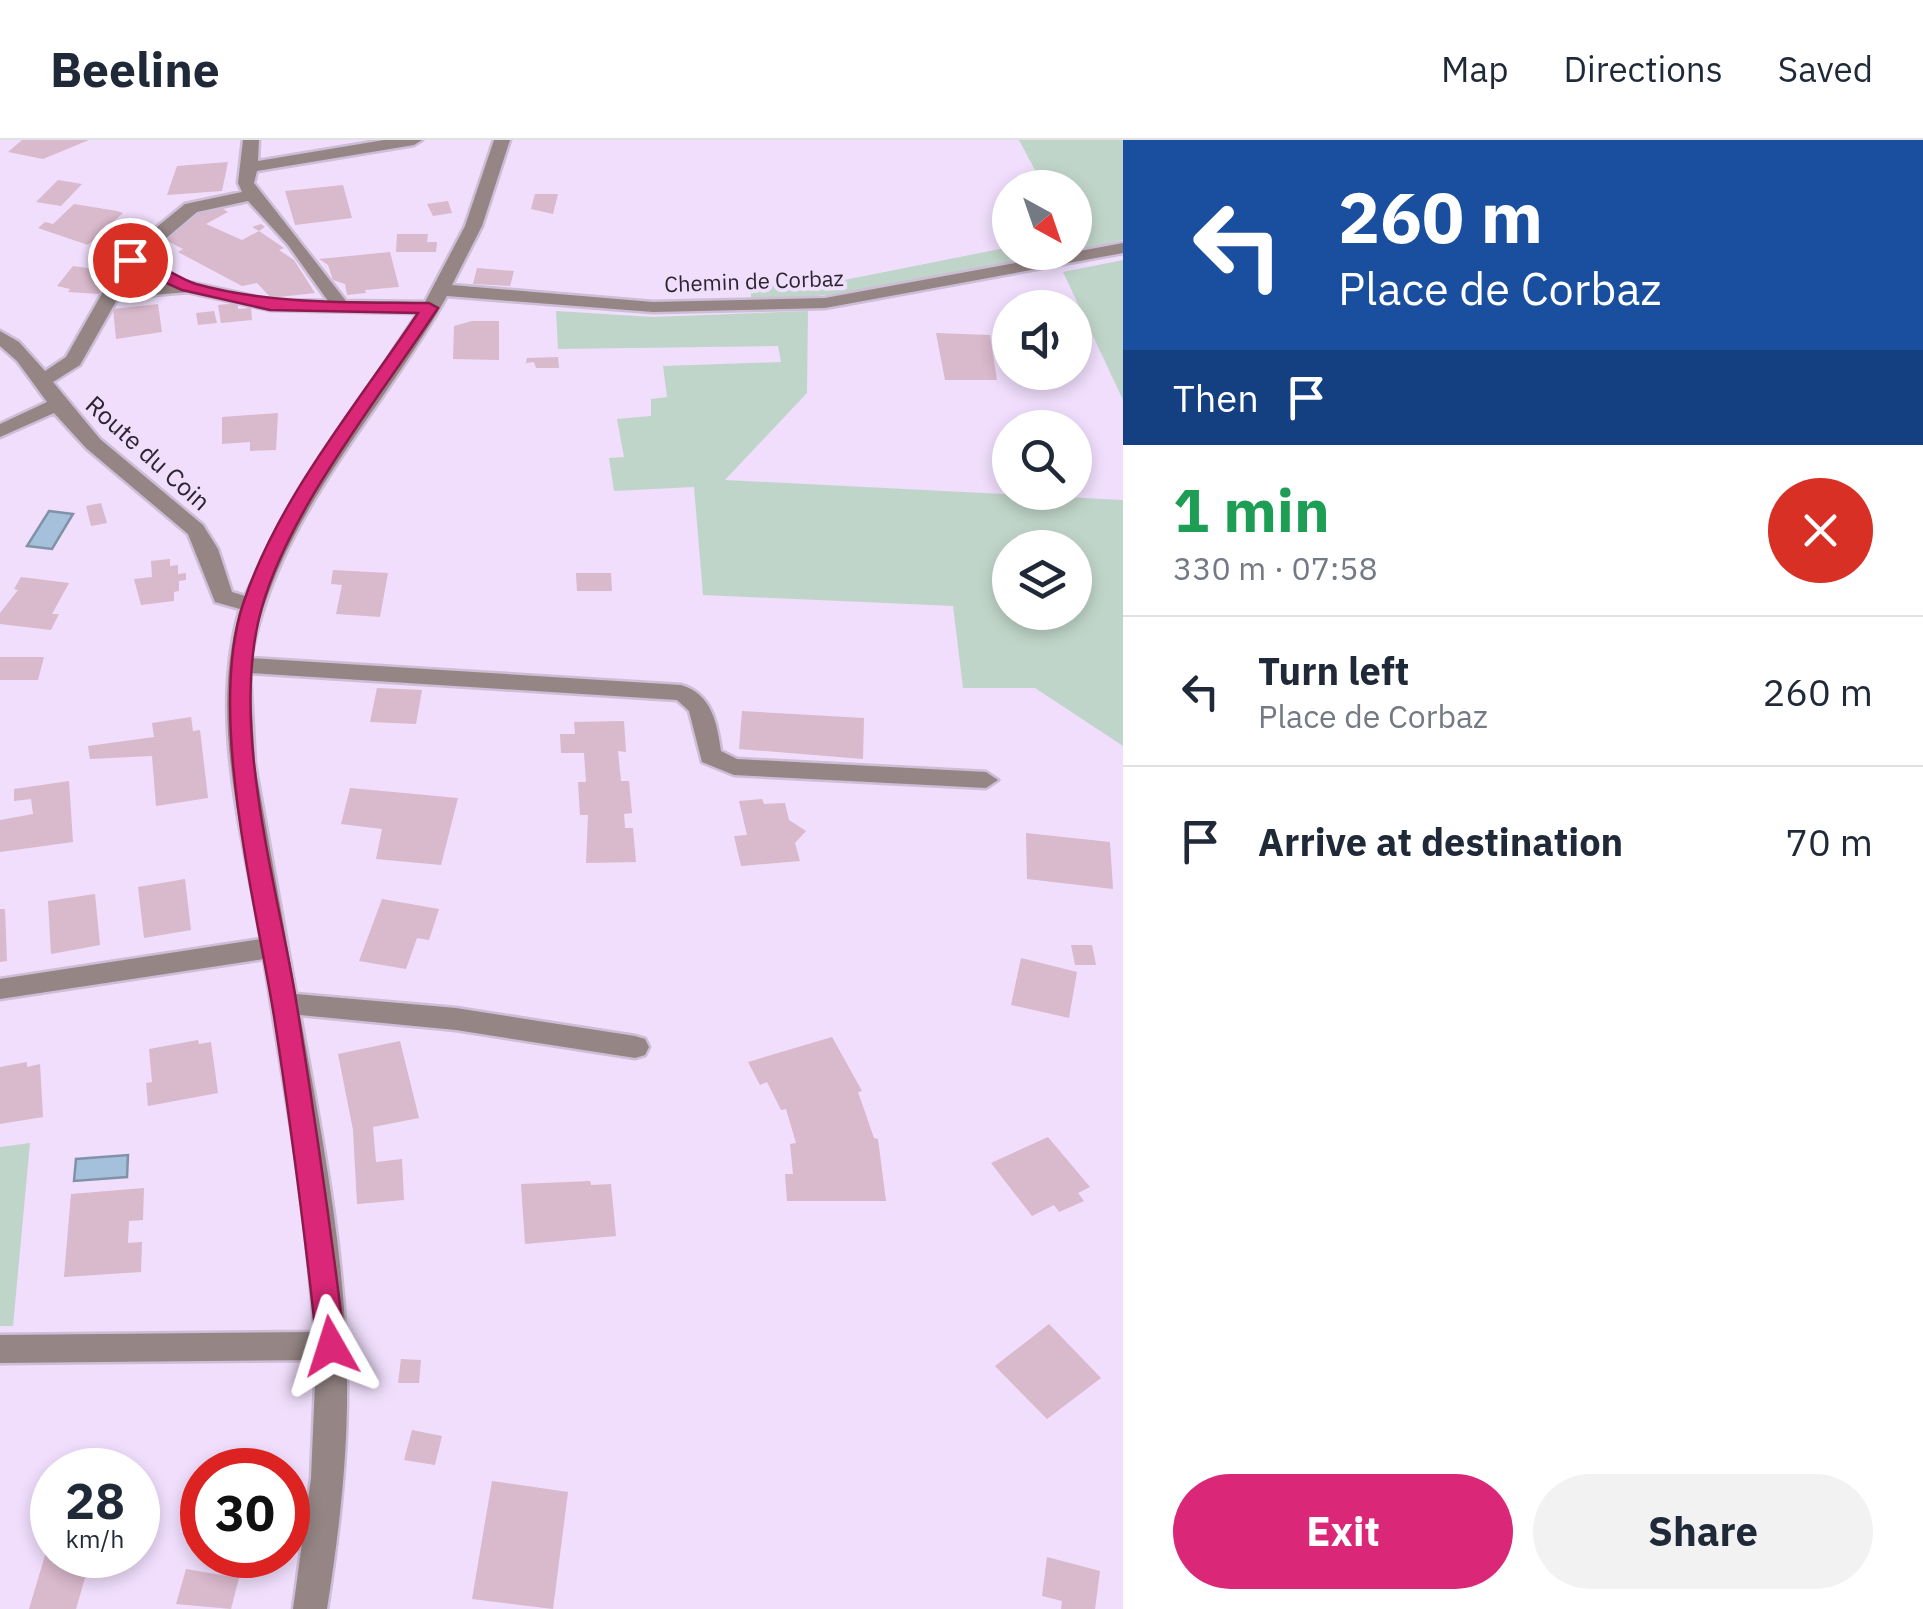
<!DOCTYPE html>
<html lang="en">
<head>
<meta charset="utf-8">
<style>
	body { margin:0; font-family:"IBM Plex Sans",sans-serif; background:#f2f2f3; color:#1f2937; height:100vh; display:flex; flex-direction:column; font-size:38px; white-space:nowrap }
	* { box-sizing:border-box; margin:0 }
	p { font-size:32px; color:#747a83 }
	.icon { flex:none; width:55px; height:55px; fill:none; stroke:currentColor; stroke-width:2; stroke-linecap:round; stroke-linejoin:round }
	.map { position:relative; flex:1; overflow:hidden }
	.panel { display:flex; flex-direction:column; background:#fff; width:800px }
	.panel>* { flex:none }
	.guide { background:#1a4fa0; color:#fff; overflow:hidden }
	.needle { width:65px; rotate:140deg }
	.buttons { position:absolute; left:992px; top:30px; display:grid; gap:20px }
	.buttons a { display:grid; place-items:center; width:100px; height:100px; border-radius:50%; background:#fff; box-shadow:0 5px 15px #0003; font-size:50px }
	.speed { position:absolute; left:30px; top:1308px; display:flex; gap:20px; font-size:50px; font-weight:700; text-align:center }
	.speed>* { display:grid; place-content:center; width:130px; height:130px; border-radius:50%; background:#fff; box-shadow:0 5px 15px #0003; line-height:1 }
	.speed small { font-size:25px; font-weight:400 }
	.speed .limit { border:15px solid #d22; background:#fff; color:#111 }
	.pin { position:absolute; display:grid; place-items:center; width:85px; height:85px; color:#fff; margin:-42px; border:5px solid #fff; border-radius:50%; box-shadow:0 2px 10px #0007 }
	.me { position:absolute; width:110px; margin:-55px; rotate:354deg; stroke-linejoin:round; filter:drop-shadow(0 0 8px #0008) }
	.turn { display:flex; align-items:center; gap:35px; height:210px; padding:0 50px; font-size:45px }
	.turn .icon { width:130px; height:130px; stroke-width:2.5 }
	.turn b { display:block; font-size:70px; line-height:85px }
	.then { display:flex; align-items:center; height:95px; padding:0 50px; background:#0003; gap:20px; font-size:38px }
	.round { display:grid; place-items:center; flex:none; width:105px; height:105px; border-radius:52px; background:#f2f2f3 }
	.head { display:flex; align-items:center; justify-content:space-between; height:170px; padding:0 50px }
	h1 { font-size:60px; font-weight:700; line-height:75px; color:#1e9e55 }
	.action { display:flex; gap:20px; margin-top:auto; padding:20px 50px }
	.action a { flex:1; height:115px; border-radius:60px; background:#db2777; color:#fff; font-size:40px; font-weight:700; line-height:115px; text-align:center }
	.action a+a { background:#f2f2f3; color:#1f2937 }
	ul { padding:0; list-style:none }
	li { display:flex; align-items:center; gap:30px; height:150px; padding:0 50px; border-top:2px solid #e0e1e3 }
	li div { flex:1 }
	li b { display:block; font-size:38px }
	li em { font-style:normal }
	header { display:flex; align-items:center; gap:60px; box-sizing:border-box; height:140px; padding:0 50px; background:#fff; border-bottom:2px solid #e0e1e3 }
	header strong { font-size:48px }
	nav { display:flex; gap:55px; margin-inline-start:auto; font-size:35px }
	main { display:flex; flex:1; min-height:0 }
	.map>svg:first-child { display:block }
	.green { fill:#c0d5c9; fill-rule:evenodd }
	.water { fill:#a5c0da; stroke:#8192a7; stroke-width:2.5 }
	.building { fill:#d9b9cc }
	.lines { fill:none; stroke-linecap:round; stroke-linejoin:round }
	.minor-casing { stroke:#cdbdd7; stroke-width:5 }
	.minor { fill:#958585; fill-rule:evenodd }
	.route { fill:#db2777; stroke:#8e194d; stroke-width:2.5 }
	.labels { text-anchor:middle; stroke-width:8; stroke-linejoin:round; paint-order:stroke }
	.far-street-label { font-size:22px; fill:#2c2530; stroke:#f0defc }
	.street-label { font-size:25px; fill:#2c2530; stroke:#f0defc }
</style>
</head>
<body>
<header>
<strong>Beeline</strong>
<nav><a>Map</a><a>Directions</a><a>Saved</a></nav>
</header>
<main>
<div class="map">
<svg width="1123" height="1469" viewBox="0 0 1123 1469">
	<rect width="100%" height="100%" fill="#f0defc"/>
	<g class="green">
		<path d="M1019 0H1123V100L1075 111V48L1044 47Z"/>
		<path d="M1010 107V112L1068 113 852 153 751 161V146L834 142Z"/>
		<path d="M1123 120V260L1063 132Z"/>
		<path d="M556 171 653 177 808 171 807 253 725 340 1123 360V606L1035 548H963L953 466 703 455 694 347 614 351 609 318 624 317 617 279 651 276V259L667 257 663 226 781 222 778 206 558 209ZM1010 408H1075V472H1010Z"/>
		<path d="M30 1003 13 1186H0V1007Z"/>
	</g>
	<g class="water">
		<path d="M49 371 73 374 52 409 27 406Z"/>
		<path d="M128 1015 127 1037 74 1041 76 1019Z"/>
	</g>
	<g class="building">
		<path d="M22 0H89L43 19 8 12Z"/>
		<path d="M228 22 222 51 167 55 177 26Z"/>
		<path d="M58 40 82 44 61 66 36 62Z"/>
		<path d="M343 45 352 78 295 85 285 51Z"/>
		<path d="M535 54H558L553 74 531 69Z"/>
		<path d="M448 61 452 73 433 76 427 64Z"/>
		<path d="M74 64 117 71 123 73 88 105 38 88 45 82 53 84Z"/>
		<path d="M215 64 228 72 206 84 242 100 259 91 252 87 261 84 265 87 259 91 284 108 279 110 294 120 315 153 271 158 257 143 242 146 178 112 183 109 160 97 191 74Z"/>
		<path d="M102 93 131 98 119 111 90 106Z"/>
		<path d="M397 94H428L427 102H437L436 112H396Z"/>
		<path d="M390 112 399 147 365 150 366 153 347 155 345 144 333 140 328 125 319 119Z"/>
		<path d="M73 126 116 132 99 154 68 152 70 149 57 146Z"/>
		<path d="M477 128 514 131 510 146 473 144Z"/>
		<path d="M238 163V169L251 168 252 180 221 183 218 165Z"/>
		<path d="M158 164 162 192 116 199 113 169Z"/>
		<path d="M214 171 217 183 198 185 196 173Z"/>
		<path d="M472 181H499V220L453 219 454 186Z"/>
		<path d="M936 193 990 195 997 240H945Z"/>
		<path d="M558 217 559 228H536L534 222 526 223 527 218Z"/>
		<path d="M278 273 276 310 250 311V302L222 304V277Z"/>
		<path d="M101 363 107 383 91 386 86 366Z"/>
		<path d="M170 419V426L178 425V434L186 433V440L179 441V451L174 452V461L141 465 134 439 152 437 151 421Z"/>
		<path d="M333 430 388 433 380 477 336 474 342 445 331 444Z"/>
		<path d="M576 433H611L612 451H577Z"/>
		<path d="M21 437 69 443 52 474H59L51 490 0 484V473L18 450 14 449Z"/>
		<path d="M0 517H44L38 540H0Z"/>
		<path d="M377 548 422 550 416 584 370 582Z"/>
		<path d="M742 571 864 578 863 619 739 609Z"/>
		<path d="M191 577 193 591 200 590 208 658 156 666 152 616 90 619 88 606 154 597 152 583Z"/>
		<path d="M624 581 626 612 618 611 621 641H629L632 673 624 674 625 688H633L636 722 586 723 588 675H580L578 642H586L584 613H561L560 594H575L574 582Z"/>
		<path d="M69 641 73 702 0 712V680L33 674 31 659 14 661V649Z"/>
		<path d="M350 648 458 658 441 725 376 719 382 689 341 684Z"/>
		<path d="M762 659 764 664 785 663 789 680 806 691 795 703 800 721 741 726 734 696 747 695 739 661Z"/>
		<path d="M1026 693 1110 702 1113 749 1027 739Z"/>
		<path d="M185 739 191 790 144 798 138 747Z"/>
		<path d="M95 754 100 805 51 814 48 761Z"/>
		<path d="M382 759 439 769 429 800 417 798 406 829 359 821Z"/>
		<path d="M0 769H5L7 821 0 822Z"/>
		<path d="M1071 805H1092L1096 825H1075Z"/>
		<path d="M1021 818 1077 832 1069 878 1011 865Z"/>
		<path d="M832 897 862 951 858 952 874 998 878 999 886 1061H787L785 1034H793L790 1004 796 1003 786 969 781 970 767 942 760 945 748 922Z"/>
		<path d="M198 900 199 904 211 902 218 953 148 966 146 943 152 942 149 909Z"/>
		<path d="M400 901 419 978 373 987 376 1022 402 1019 404 1060 357 1064 353 990 338 914Z"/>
		<path d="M27 922V927L40 924 43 977 0 984V927Z"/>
		<path d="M1048 997 1090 1047 1078 1053 1084 1061 1059 1072 1054 1065 1032 1076 991 1023Z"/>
		<path d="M590 1041 591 1045 611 1044 616 1096 525 1104 521 1044Z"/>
		<path d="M144 1048 143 1080 129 1081 128 1103 142 1102 141 1132 64 1137 71 1054Z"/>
		<path d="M1049 1184 1101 1238 1047 1279 995 1226Z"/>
		<path d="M401 1219 421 1220 419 1243H398Z"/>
		<path d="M412 1290 442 1296 435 1325 404 1320Z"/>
		<path d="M492 1341 568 1352 553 1469 472 1459Z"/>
		<path d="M46 1412 91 1417 76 1469H29Z"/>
		<path d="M1047 1417 1100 1431 1095 1469H1061L1062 1461 1042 1456Z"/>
		<path d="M186 1429 239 1438 231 1469 176 1464Z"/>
	</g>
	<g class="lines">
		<defs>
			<path id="minor" d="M243 0H259L258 21 384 0H422L414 5 257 31 254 43 346 161 425 162 465 86 494 0H510L482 86 452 145 653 162 825 158 1123 103V113L825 168 653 172 447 156C380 275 275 380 251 518L681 545C712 554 717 583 721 611L737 619 986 632 998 640 986 648 734 635 702 622 689 571 677 560 250 533 255 625 296 854 456 868 635 896 645 899 649 907 645 915 635 918 456 890 300 875C322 995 346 1117 347 1240 348 1317 339 1393 327 1469H293L311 1338 316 1220 0 1223V1195L315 1192 302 1056 264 819 0 859V839L261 799C242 690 209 577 240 469L215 462 188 394 86 308 54 273 0 297V284L47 262 17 221 0 206V191L19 202 45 231 66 217 121 120 147 95 185 64 242 52 238 43ZM248 61 288 105 328 161 270 160 188 142 124 147 137 123 197 72ZM188 152 270 170 418 173 290 366 245 456 232 452 218 409 203 385 100 299 53 242 80 225 118 158Z"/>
		</defs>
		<use href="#minor" class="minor-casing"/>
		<use href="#minor" class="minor"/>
	</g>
	<path class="route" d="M124 117C148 114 174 137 196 144 272 165 351 162 429 163L438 168C380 257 291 366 262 467 229 581 275 738 295 854 314 971 331 1088 345 1206L341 1215 331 1218 321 1215 317 1206C305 1095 291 985 274 876 255 759 207 574 243 464 278 358 357 265 418 173L270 170 182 150 124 124Z"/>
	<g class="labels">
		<g class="far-street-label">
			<text transform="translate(754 141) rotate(-2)" y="8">Chemin de Corbaz</text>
		</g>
		<g class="street-label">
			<text transform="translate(148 313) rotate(42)" y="9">Route du Coin</text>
		</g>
	</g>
</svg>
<div class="buttons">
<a><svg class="needle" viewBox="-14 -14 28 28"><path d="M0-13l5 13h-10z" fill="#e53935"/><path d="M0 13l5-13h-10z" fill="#747a83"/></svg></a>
<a><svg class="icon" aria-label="sound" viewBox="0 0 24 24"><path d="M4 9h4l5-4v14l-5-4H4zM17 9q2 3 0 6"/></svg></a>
<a><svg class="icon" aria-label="search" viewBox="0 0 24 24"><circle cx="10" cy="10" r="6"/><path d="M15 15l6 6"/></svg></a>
<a><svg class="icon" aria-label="layers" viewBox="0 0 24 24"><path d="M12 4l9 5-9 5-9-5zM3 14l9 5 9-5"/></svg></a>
</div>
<div class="speed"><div>28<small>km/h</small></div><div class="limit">30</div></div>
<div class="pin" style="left:130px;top:120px;background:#d93025"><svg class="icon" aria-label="arrive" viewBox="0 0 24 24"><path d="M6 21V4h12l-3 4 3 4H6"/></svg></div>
<svg class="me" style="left:331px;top:1206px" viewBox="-20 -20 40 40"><path d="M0-17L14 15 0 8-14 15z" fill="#db2777" stroke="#fff" stroke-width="4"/></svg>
</div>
<section class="panel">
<div class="guide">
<div class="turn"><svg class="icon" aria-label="left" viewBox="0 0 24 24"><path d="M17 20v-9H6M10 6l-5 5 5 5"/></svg><div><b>260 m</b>Place de Corbaz</div></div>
<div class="then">Then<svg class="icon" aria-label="arrive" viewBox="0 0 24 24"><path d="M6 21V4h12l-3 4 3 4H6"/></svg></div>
</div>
<div class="head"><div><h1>1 min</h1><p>330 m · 07:58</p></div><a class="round" style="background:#d93025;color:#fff"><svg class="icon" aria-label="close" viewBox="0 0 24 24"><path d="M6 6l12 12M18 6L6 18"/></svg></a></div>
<ul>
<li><svg class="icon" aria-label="left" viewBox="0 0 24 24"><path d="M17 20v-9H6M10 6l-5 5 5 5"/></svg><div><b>Turn left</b><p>Place de Corbaz</p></div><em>260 m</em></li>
<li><svg class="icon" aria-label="arrive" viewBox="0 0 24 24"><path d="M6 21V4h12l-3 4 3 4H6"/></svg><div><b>Arrive at destination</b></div><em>70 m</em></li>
</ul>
<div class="action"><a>Exit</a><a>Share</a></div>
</section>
</main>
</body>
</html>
